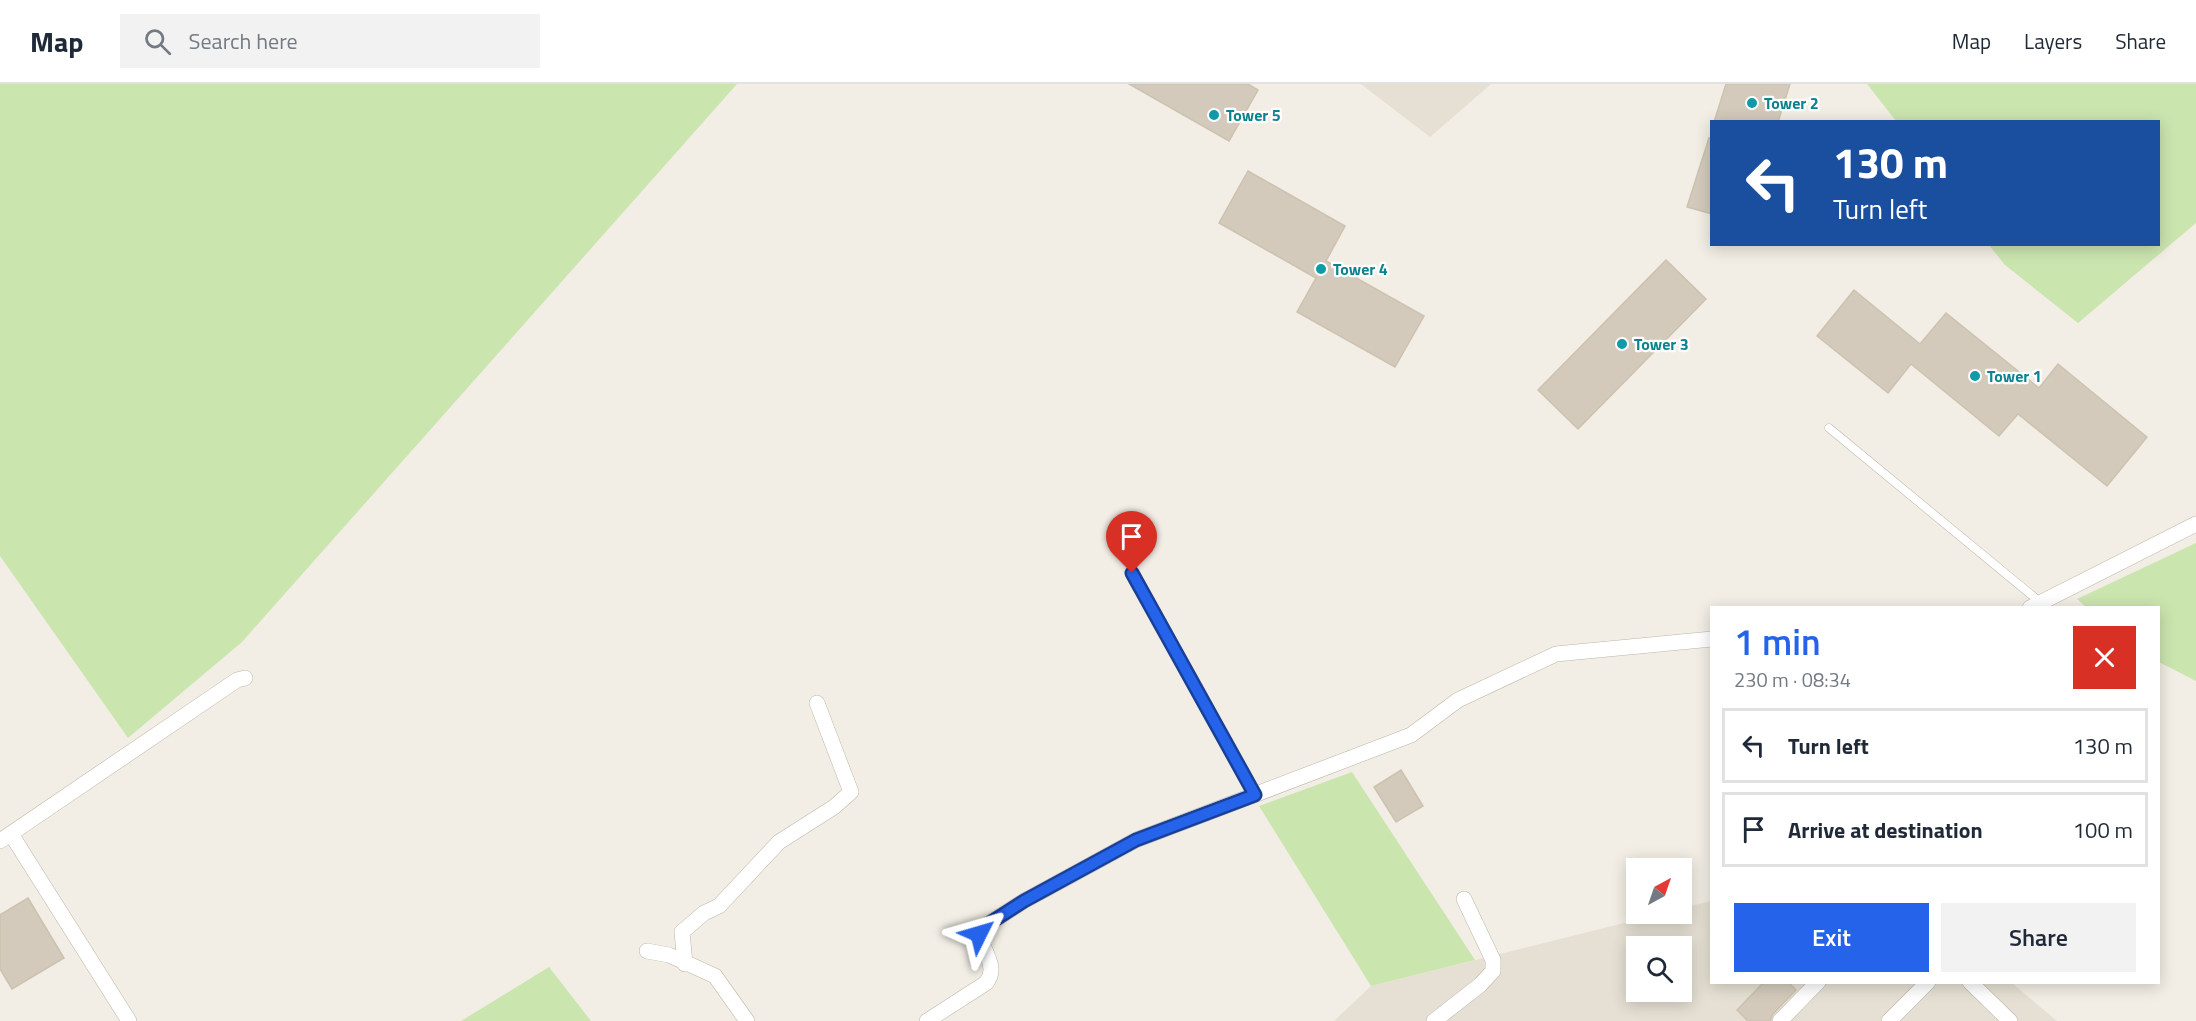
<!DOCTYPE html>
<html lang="en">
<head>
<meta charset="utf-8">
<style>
	body { margin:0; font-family:"Titillium Web",sans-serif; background:#f2f2f3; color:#1f2937; height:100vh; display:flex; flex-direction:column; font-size:22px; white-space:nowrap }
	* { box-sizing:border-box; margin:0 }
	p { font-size:20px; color:#747a83 }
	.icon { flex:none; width:33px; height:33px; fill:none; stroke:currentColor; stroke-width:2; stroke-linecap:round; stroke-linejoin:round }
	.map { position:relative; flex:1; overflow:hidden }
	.drawer { position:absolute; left:1710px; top:522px; width:450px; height:378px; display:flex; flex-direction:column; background:#fff; border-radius:0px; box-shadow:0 3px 15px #0003 }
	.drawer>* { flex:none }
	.hud { position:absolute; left:1710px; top:36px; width:450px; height:126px; border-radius:0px; box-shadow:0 3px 15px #0003; background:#1a4fa0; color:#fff; overflow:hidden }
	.needle { width:39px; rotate:40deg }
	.controls { position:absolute; left:1626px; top:774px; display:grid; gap:12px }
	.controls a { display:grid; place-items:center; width:66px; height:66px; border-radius:0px; background:#fff; box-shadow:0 3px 15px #0003; font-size:30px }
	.pin { position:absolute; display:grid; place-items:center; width:51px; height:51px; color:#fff; margin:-62px -26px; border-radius:50% 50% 50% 0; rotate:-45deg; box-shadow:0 0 6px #0007 }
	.pin .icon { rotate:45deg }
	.me { position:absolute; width:66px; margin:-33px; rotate:50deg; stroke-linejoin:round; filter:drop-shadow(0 0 4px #0008) }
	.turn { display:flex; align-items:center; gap:21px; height:126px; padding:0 24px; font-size:27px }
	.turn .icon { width:78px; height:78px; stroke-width:2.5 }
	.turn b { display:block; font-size:42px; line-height:51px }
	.round { display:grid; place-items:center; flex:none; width:63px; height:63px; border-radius:0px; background:#f2f2f3 }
	.head { display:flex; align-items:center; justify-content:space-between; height:102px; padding:0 24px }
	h1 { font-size:36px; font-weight:600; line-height:45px; color:#2563eb }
	.button { display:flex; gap:12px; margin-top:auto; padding:12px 24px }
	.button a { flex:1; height:69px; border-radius:0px; background:#2563eb; color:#fff; font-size:24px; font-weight:600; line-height:69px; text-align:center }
	.button a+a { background:#f2f2f3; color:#1f2937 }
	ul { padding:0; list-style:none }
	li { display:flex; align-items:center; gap:18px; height:75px; margin:0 12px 9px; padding:0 12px; border:3px solid #e0e1e3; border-radius:0px }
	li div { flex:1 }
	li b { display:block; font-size:22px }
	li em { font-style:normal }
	header { display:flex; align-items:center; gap:36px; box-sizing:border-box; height:84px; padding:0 30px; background:#fff; border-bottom:2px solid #e0e1e3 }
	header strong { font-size:28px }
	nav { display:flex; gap:33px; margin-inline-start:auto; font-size:21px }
	.search { width:420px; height:54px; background:#f2f2f3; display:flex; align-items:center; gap:15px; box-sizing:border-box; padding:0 21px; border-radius:0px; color:#747a83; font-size:22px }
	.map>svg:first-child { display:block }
	.residential { fill:#e5e0d3; fill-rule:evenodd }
	.green { fill:#cbe5af }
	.building { fill:#d3cabb; stroke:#cdc2af; stroke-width:1.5 }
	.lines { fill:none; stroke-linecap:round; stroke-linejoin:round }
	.lane-casing { stroke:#bdb6a8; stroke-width:9 }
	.street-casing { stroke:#bdb6a8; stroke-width:16 }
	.lane { stroke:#fff; stroke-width:8 }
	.street { stroke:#fff; stroke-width:15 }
	.route-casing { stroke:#184099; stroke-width:15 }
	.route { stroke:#2563eb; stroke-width:10 }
	.culture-dot { fill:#0f9aa8; stroke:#fff; stroke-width:2 }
	.labels { text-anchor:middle; stroke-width:4.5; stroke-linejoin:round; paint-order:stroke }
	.culture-label { font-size:16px; font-weight:bold; fill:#0d838f; stroke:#fff; text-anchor:start }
</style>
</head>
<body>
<header>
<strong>Map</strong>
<div class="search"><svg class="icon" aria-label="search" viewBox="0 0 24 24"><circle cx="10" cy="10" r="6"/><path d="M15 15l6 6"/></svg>Search here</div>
<nav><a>Map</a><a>Layers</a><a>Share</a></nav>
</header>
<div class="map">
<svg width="2196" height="937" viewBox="0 0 2196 937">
	<rect width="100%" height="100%" fill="#f2eee5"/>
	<g class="residential">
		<path d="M1361 0H1491L1430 53Z"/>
		<path d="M1711 817 1712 898 2012 899 2057 937H1334L1371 902 1660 830H1682V824ZM1636 862H1682V908H1636Z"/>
	</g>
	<g class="green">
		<path d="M0 0H737L242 558 128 654 0 472Z"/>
		<path d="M1867 0H2196V139L2078 239 2005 181 1989 161 2158 160V38L1896 37Z"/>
		<path d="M2196 459V597L2159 578 2158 524 2086 523 2077 515Z"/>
		<path d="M1352 688 1475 876 1371 902 1259 722Z"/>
		<path d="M549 883 591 937H461Z"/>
	</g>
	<g class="building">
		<path d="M1129 0H1248L1258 6 1229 57Z"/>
		<path d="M1726 0H1790L1778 38H1714Z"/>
		<path d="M1709 54H1712V130L1687 123Z"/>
		<path d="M1248 87 1345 142 1326 177 1424 232 1395 283 1297 228 1316 194 1219 139Z"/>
		<path d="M1666 176 1706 215 1578 345 1538 306Z"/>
		<path d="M1854 206 1920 260 1946 229 2039 304 2058 280 2147 353 2107 402 2018 330 1999 352 1911 280 1888 309 1817 252Z"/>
		<path d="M1401 686 1423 722 1396 738 1374 703Z"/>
		<path d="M28 814 64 874 12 905 0 885V831Z"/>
		<path d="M1764 898H1788L1796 906 1773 930 1770 937H1748L1737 926Z"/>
	</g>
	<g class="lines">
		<defs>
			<g id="lane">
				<path d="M1829 344 2040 518"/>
				<path d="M1132 489 1255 711"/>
			</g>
			<g id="street">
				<path d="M2030 524 2196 440"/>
				<path d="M11 750 129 937"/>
				<path d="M0 757 237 596 245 594"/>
				<path d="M647 867 669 871 715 892 747 937"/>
				<path d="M685 880 682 848 704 829 719 822 779 758 834 723 851 708 817 619"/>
				<path d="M1970 898 2010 937"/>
				<path d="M927 937 986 899C999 884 983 867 979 850L982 844 1024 817 1136 756 1411 651 1458 616 1556 570 1712 555"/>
				<path d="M1434 937 1480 901 1493 887V876L1464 815"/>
				<path d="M1780 937 1818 898"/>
				<path d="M1889 937 1928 898"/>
			</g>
		</defs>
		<use href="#lane" class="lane-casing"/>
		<use href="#street" class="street-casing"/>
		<use href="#lane" class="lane"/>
		<use href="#street" class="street"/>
	</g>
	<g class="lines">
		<defs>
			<path id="route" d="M979 850 982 844 1024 817 1136 756 1255 711 1132 489"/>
		</defs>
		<use href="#route" class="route-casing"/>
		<use href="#route" class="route"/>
	</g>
	<g class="culture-dot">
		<circle cx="1752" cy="19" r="6"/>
		<circle cx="1214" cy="31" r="6"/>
		<circle cx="1321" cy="185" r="6"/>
		<circle cx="1622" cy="260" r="6"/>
		<circle cx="1975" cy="292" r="6"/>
	</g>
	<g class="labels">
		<g class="culture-label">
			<text x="1764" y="25">Tower 2</text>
			<text x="1226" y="37">Tower 5</text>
			<text x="1333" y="191">Tower 4</text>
			<text x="1634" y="266">Tower 3</text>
			<text x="1987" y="298">Tower 1</text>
		</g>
	</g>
</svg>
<div class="controls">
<a><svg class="needle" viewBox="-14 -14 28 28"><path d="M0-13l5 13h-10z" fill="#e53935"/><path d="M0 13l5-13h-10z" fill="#747a83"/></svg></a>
<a><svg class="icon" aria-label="search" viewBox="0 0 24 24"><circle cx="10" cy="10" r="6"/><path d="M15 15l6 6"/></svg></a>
</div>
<div class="pin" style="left:1132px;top:489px;background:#d93025"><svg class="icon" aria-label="arrive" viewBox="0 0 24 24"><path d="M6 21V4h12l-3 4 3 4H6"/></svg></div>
<svg class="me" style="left:979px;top:850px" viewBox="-20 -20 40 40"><path d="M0-17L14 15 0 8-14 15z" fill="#2563eb" stroke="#fff" stroke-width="4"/></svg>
<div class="hud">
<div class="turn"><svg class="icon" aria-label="left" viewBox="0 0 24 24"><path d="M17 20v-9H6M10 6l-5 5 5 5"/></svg><div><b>130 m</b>Turn left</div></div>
</div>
<section class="drawer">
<div class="head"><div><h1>1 min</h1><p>230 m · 08:34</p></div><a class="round" style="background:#d93025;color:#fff"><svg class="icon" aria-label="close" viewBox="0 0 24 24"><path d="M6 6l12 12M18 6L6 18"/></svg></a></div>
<ul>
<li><svg class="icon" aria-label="left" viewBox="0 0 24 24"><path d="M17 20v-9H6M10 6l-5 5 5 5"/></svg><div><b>Turn left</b></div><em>130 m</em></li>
<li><svg class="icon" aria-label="arrive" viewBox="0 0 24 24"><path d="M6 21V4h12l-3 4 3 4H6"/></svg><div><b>Arrive at destination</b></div><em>100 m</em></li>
</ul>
<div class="button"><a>Exit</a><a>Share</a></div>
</section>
</div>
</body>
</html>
